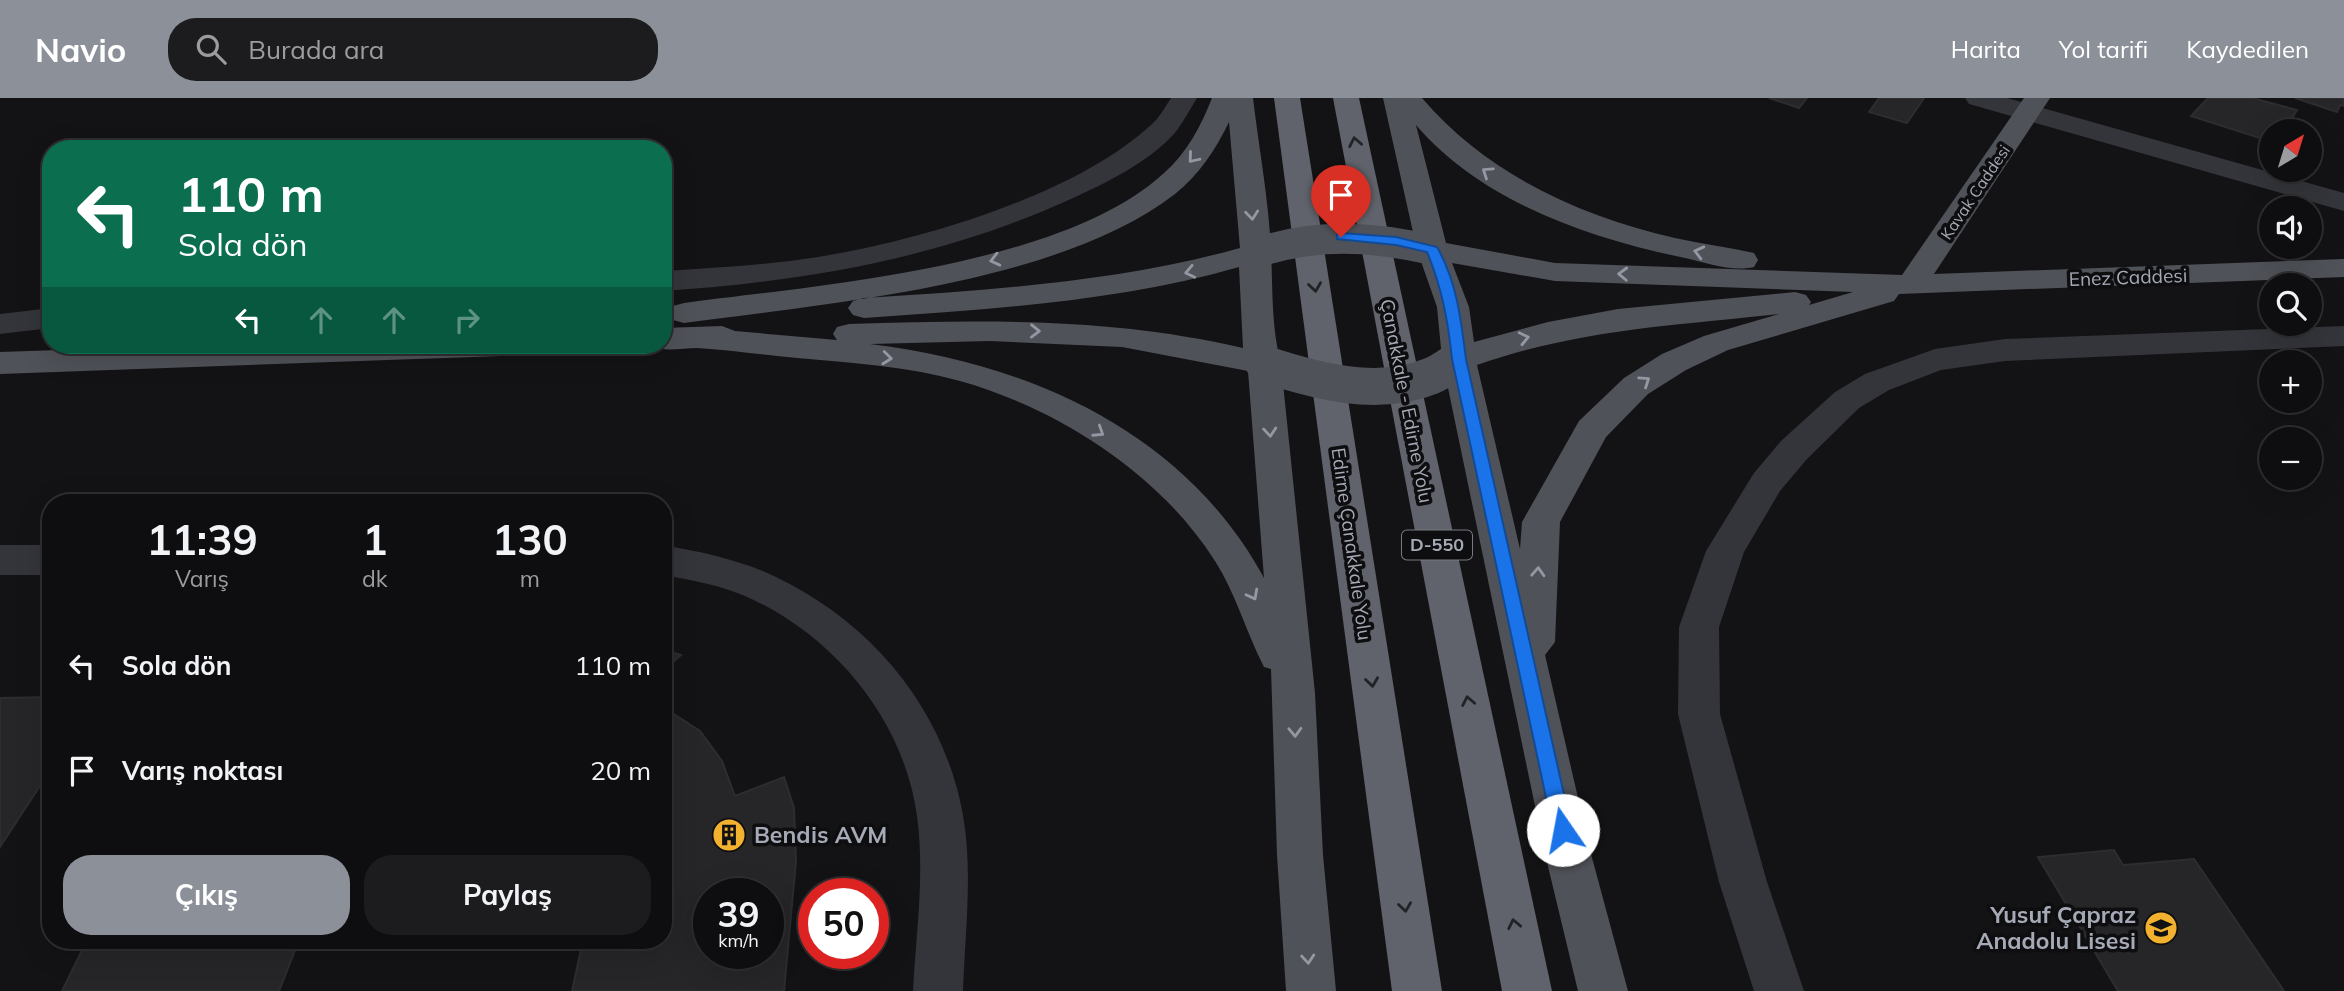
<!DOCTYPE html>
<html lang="tr">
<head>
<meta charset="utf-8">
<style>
	body { margin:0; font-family:Mulish,sans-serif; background:#1c1c1e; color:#f1f3f6; height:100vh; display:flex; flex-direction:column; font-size:26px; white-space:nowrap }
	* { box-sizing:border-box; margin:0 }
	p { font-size:23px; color:#9b9c9f }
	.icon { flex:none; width:38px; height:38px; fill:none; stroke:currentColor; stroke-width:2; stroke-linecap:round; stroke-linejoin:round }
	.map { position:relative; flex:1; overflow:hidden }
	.sheet { position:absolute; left:42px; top:396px; width:630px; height:455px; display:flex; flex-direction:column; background:#0e0e10; border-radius:28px; box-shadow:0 7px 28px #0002,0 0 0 2px #2e2e30 }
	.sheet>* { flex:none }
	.hud { position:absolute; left:42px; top:42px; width:630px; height:214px; border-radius:28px; box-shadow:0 7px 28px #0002,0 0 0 2px #2e2e30; background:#0b6e4f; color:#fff; overflow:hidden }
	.needle { width:46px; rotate:38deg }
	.buttons { position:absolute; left:2259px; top:21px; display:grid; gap:14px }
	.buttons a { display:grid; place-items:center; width:63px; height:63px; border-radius:50%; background:#0e0e10; box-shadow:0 7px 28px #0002,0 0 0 2px #2e2e30; font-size:35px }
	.speed { position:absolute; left:693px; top:780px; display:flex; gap:14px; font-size:35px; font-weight:700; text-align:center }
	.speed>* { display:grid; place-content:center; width:91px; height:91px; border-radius:50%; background:#0e0e10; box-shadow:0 7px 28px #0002,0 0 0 2px #2e2e30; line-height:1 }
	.speed small { font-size:18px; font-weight:400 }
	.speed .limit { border:10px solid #d22; background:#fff; color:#111 }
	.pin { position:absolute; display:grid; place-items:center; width:60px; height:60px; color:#fff; margin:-72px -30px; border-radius:50% 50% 50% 0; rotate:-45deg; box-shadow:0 0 7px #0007 }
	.pin .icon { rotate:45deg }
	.me { position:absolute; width:77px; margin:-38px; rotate:348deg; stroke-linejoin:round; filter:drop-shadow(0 0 5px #0008) }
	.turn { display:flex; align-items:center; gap:24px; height:147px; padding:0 21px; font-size:32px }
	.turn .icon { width:91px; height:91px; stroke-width:2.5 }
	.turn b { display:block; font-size:49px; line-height:60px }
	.lanes { display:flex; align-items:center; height:66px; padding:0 21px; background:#0003; justify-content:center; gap:35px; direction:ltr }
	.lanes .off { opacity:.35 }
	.eta { display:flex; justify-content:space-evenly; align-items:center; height:119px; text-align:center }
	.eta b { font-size:42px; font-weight:700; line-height:49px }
	.button { display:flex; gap:14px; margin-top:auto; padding:14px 21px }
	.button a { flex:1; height:80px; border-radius:28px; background:#8c9099; color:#fff; font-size:28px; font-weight:700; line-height:80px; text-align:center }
	.button a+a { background:#1c1c1e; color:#f1f3f6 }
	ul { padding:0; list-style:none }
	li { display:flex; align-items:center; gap:21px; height:105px; padding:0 21px }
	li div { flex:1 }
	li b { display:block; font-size:26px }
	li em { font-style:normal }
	header { display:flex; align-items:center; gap:42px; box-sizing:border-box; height:98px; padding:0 35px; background:#8c9099; color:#fff }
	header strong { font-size:33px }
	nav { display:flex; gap:38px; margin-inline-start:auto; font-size:24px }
	.search { width:490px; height:63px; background:#1c1c1e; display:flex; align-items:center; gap:18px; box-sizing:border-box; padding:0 24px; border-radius:28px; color:#9b9c9f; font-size:26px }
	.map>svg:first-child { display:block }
	.building { fill:#262629; stroke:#2d2d31; stroke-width:2; fill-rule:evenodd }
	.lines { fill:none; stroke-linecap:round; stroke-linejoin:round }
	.minor { fill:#34353a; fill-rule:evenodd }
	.major { fill:#505259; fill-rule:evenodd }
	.highway { fill:#60636b; fill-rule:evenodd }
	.major-bridge-far1 { stroke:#505259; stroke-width:30 }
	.major-bridge { stroke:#505259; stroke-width:37 }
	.oneway { stroke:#222327 }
	.oneway2 { stroke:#9498a3 }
	.route { fill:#1a73e8; stroke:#114b97; stroke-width:2 }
	.labels { text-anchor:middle; stroke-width:7; stroke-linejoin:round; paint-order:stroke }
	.far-street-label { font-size:16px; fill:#a5aab6; stroke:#0e0e10 }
	.shield { fill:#0e0e10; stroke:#787b84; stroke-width:2 }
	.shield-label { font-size:18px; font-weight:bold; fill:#a5aab6 }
	.street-label { font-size:19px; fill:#a5aab6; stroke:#0e0e10 }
	.near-poi-label { font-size:23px; font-weight:bold; fill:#a5aab6; stroke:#0e0e10; text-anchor:start }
</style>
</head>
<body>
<header>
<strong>Navio</strong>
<div class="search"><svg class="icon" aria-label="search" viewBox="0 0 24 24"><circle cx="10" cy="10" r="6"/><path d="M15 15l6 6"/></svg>Burada ara</div>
<nav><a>Harita</a><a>Yol tarifi</a><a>Kaydedilen</a></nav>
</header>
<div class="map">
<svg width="2344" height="893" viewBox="0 0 2344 893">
	<rect width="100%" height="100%" fill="#131315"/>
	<g class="building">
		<path d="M1769 0H1807L1799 10Z"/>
		<path d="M1879 0H1924L1907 25 1869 14Z"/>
		<path d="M2208 0H2252L2297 12 2284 33H2272V44L2191 18Z"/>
		<path d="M2295 0H2343L2344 8 2340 7 2337 14Z"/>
		<path d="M663 552 681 557 663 573Z"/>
		<path d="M51 599V671L0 749V600Z"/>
		<path d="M663 609 700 633 722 663 735 698 784 679 794 710 796 763 784 893H572L583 842H663ZM709 796H768V856H709Z"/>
		<path d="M2114 752 2123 767 2194 761 2284 893H2118L2038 759Z"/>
		<path d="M87 842H299L279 893H62Z"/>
	</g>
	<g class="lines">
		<g class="minor">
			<path d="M1171 0H1197C1190 11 1183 25 1174 36 1147 65 1106 85 1071 101 939 161 807 183 663 193V173C715 170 767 167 818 159 919 143 1076 97 1152 26 1160 19 1165 9 1171 0Z"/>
			<path d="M1965 0H2007L2344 95V113L1969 6Z"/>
			<path d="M51 210V230L0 236V216Z"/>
			<path d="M2344 228V248L2005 263 1941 272 1889 292 1859 310 1807 361 1780 393 1744 454 1719 529 1720 616 1767 784 1804 893H1754L1719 784 1678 616 1679 529 1706 453 1754 375 1781 343 1835 294 1865 276 1935 251 2005 241Z"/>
			<rect x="0" y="447" width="51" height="30"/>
			<path d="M663 447C702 454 741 462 776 479 872 525 944 611 963 717 973 774 965 835 963 893H913C916 836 925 776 917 718 904 622 834 537 745 498 719 487 691 482 663 477Z"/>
		</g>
		<g class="major">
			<path d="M1212 0H1253C1259 51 1269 103 1271 154 1273 193 1271 228 1281 266L1315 595 1323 757 1336 893H1286L1277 757 1271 571 1264 569C1246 534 1236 496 1215 463 1159 375 1059 311 960 283 907 268 851 265 797 260 764 257 730 252 697 250 681 250 664 255 650 247H663V230L722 228 735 233 837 242 833 236 837 229 849 226C985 222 1110 219 1243 250L1239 169C1117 204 990 211 864 220L853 217 848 210 853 203 864 200C991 192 1117 184 1240 150L1229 24C1216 51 1199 77 1175 96 1057 187 829 205 684 225L673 222 668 215 673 208 684 205C819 187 1062 169 1164 75 1187 55 1201 28 1212 0ZM990 243 1122 249 1248 273 1264 480C1185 334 1029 265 870 246Z"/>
			<path d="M1383 0H1422C1487 76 1579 118 1675 140 1701 146 1728 149 1754 155L1758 162 1754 169C1732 174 1707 165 1685 160 1589 140 1482 104 1416 27L1446 145 1555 165 1902 177 2024 0H2050L1934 176 2344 161V179L1899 196 1894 203 1728 252 1686 272 1648 296 1606 339 1560 424 1555 544 1545 557 1591 756 1628 893H1578L1545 756 1442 261 1437 209 1417 152ZM1452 165 1555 183 1853 194 1809 207 1811 204 1806 197 1795 194 1618 211 1548 224 1474 244 1469 209ZM1779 216 1704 238 1662 256 1624 280 1579 323 1522 424 1520 451 1477 267C1581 231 1672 228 1779 216Z"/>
			<path d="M207 247H518L513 255 501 258 0 276V254Z"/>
		</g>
		<g class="highway">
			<path d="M1274 0H1300L1442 893H1392Z"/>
			<path d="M1333 0H1359L1552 893H1502Z"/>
		</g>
		<path class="major-bridge-far1" d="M1256 155C1315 135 1372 138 1432 152"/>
		<path class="major-bridge" d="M1264 266C1316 283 1377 300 1431 278 1441 274 1450 267 1459 261"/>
	</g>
	<defs><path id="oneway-chevron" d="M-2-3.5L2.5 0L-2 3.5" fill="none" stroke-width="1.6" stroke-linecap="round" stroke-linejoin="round" transform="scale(1.75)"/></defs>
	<g class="oneway">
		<use href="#oneway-chevron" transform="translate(1355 44) rotate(-101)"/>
		<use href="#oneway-chevron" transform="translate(1315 189) rotate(82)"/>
		<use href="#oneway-chevron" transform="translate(1372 584) rotate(82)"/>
		<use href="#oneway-chevron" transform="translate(1468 603) rotate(-101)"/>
		<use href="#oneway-chevron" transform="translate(1405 809) rotate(82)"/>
		<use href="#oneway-chevron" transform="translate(1514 826) rotate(-102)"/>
	</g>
	<g class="oneway2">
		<use href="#oneway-chevron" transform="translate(1193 60) rotate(130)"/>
		<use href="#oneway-chevron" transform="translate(1487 74) rotate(-146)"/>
		<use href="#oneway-chevron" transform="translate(1252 117) rotate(84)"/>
		<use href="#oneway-chevron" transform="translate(1699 154) rotate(-166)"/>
		<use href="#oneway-chevron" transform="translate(995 162) rotate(166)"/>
		<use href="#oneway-chevron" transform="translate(1190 174) rotate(168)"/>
		<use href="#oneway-chevron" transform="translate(1623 176) rotate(-178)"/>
		<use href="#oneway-chevron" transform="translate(1035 233) rotate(1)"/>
		<use href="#oneway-chevron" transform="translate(1524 240) rotate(-13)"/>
		<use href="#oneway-chevron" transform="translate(887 260) rotate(6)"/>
		<use href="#oneway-chevron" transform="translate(1645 283) rotate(-34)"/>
		<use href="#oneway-chevron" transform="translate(1099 334) rotate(33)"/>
		<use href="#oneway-chevron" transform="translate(1270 334) rotate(85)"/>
		<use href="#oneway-chevron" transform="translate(1538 474) rotate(-87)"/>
		<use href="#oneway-chevron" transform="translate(1253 497) rotate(62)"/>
		<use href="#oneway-chevron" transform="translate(1295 634) rotate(88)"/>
		<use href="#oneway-chevron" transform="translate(1308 861) rotate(85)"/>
	</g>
	<path class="route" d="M1341 135 1396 139 1437 149C1457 184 1461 222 1466 261L1572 732 1569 738 1563 741 1556 738 1553 732 1452 261C1448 223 1442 190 1427 154L1396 147 1337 141V136Z"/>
	<defs>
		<symbol id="building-disc" viewBox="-11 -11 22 22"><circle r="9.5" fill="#f2b12f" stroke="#0e0e10"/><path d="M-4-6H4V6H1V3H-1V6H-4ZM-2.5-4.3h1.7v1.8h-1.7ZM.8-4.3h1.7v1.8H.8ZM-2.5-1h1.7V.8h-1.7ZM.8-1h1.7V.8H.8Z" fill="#111"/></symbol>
		<symbol id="school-disc" viewBox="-11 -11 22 22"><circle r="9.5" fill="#f2b12f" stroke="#0e0e10"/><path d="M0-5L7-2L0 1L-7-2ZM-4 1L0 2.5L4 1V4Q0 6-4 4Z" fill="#111"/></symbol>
	</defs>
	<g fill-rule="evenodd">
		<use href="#building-disc" x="710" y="718" width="38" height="38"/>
		<use href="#school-disc" x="2142" y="811" width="38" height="38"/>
	</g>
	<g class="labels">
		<g class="far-street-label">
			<text transform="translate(1975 94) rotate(-56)" y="6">Kavak Caddesi</text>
		</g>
		<rect class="shield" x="1402" y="432.5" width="70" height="29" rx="5"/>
		<g class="shield-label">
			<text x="1437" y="453">D-550</text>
		</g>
		<g class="street-label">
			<text transform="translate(2128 179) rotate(-2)" y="7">Enez Caddesi</text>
			<text transform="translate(1407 303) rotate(79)" y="7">Çanakkale - Edirne Yolu</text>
			<text transform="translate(1352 446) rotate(82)" y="7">Edirne Çanakkale Yolu</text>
		</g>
		<g class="near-poi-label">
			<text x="754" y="745">Bendis AVM</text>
			<text x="2136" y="825" text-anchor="end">Yusuf Çapraz<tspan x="2136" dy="26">Anadolu Lisesi</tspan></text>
		</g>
	</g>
</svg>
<div class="buttons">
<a><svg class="needle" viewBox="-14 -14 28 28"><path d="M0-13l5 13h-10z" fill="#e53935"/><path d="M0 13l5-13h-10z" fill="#9b9c9f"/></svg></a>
<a><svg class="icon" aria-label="sound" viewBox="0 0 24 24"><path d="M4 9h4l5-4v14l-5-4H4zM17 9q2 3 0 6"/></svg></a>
<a><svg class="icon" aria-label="search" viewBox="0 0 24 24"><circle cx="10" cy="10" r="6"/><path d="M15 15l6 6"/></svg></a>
<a>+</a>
<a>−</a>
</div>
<div class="speed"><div>39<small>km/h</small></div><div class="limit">50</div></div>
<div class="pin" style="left:1341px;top:139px;background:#d93025"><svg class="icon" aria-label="arrive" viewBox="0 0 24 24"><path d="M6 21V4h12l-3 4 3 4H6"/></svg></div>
<svg class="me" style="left:1563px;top:732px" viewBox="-20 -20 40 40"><circle r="19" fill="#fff"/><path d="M0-13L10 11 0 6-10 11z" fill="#1a73e8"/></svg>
<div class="hud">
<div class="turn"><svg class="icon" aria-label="left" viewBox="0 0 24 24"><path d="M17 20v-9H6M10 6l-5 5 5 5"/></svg><div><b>110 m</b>Sola dön</div></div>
<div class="lanes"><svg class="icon" aria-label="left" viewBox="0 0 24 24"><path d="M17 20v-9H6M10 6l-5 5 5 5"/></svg><svg class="icon off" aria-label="ahead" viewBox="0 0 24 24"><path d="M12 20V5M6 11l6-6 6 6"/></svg><svg class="icon off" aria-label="ahead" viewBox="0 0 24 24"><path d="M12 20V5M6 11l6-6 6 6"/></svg><svg class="icon off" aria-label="right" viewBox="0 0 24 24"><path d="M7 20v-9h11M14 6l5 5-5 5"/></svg></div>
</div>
<section class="sheet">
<div class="eta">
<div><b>11:39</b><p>Varış</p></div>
<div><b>1</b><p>dk</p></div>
<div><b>130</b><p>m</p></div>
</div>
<ul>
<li><svg class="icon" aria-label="left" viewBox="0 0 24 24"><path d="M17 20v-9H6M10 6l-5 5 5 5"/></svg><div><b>Sola dön</b></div><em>110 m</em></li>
<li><svg class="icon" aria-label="arrive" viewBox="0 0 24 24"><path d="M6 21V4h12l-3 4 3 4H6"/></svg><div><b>Varış noktası</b></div><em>20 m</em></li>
</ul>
<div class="button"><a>Çıkış</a><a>Paylaş</a></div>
</section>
</div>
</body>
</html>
